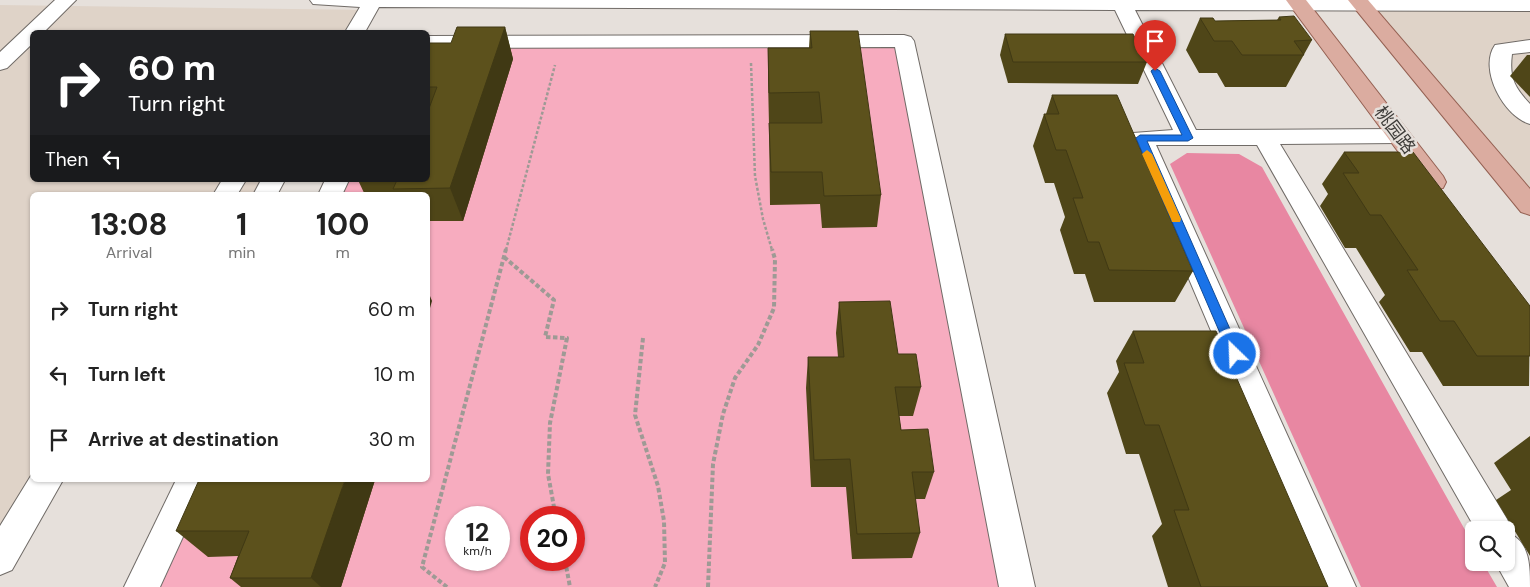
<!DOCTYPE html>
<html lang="en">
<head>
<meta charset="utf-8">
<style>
	body { margin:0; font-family:"DM Sans","Noto Sans SC",sans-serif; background:#f6f6f6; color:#222; height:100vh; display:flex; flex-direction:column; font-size:19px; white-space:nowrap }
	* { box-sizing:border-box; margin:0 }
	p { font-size:16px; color:#767676 }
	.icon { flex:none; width:28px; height:28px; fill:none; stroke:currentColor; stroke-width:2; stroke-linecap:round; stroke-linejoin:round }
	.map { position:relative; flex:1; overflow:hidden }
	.sheet { position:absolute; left:30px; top:192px; width:400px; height:290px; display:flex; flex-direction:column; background:#fff; border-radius:8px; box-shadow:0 1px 4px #0004 }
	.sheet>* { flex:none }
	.top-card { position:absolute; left:30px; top:30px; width:400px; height:152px; border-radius:8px; box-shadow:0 1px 4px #0004; background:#202124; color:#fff; overflow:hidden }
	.fabs { position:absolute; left:1465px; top:521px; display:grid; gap:10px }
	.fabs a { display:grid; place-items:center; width:50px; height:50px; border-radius:8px; background:#fff; box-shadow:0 1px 4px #0004; font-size:25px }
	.speed { position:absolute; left:445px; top:506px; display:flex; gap:10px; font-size:25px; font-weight:700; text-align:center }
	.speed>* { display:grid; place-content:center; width:65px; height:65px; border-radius:50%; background:#fff; box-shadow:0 1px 4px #0004; line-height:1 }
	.speed small { font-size:12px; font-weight:400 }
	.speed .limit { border:8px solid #d22; background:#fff; color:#111 }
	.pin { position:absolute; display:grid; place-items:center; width:42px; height:42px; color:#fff; margin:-51px -21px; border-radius:50% 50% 50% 0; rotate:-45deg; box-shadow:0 0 5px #0007 }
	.pin .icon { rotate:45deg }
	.me { position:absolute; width:55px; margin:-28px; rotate:336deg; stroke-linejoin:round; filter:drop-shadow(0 0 4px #0008) }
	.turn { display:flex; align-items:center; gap:18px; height:105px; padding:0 15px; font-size:22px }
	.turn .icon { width:65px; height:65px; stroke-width:2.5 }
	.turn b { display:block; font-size:35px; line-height:42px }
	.then { display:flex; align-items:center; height:48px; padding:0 15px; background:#0003; gap:10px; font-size:19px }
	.eta { display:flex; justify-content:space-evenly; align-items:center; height:85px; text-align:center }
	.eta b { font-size:30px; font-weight:700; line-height:35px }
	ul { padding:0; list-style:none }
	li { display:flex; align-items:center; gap:15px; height:65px; padding:0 15px }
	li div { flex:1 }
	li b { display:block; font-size:19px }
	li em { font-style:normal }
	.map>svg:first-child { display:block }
	.built { fill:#dfd3c8 }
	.green { fill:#f7acbf; fill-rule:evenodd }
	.forest { fill:#e887a2 }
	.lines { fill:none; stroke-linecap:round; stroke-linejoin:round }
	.minor-casing { stroke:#706b67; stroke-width:2 }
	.major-casing { stroke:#946052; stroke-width:2 }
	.path-far1 { stroke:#9e9a95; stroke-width:2.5; stroke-dasharray:3 2; stroke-linecap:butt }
	.path { stroke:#9e9a95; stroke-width:4; stroke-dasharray:4.5 2.5; stroke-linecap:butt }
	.minor { fill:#fff; fill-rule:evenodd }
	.major { fill:#dbaca0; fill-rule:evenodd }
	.wall { fill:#4f4618 }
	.shaded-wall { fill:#403914 }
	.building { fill:#5c511c; stroke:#403914 }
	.route { fill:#1a73e8; stroke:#114b97 }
	.slow { fill:#f59e0b }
	.labels { text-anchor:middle; stroke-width:5; stroke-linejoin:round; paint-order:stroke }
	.street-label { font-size:18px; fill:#3e3c39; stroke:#e6e0db }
</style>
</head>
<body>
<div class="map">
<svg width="1530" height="587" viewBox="0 0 1530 587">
	<rect width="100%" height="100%" fill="#e6e0db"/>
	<g class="built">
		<path d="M1530 0V202L1362 5Z"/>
		<path d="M0 5 368 10 355 32H32V180H273L265 195H32V480L0 558Z"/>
	</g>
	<path class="green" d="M904 41 1017 587H142L193 480H428V195H330L337 180H428V42ZM456 518H499V560H456ZM531 518H574V560H531Z"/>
	<path class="forest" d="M1187 153 1239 154 1262 167 1474 546V562L1483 563 1497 587H1361L1170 164Z"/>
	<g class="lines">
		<defs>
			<g id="minor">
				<path d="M55 0H76L44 32H32V44L7 68 0 70V52Z"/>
				<path d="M310 0H1530V11L1135 10 1196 130 1399 129 1407 131 1411 136 1407 141 1399 143 1280 144 1507 519 1512 530 1510 534C1530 543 1530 567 1530 587H1509L1495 562H1506V530H1476L1257 145H1156L1356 587H1320L1129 138 1133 133 1173 130 1115 10 379 7 365 32H345L360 7 313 4Z"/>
				<path d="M904 35 911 37 914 41 1035 587H999L895 47 428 48V36Z"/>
				<path d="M1530 40V52L1512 54C1509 77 1514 87 1530 104V124C1504 117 1478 69 1495 45Z"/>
				<path d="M222 180H246L237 195H213Z"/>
				<path d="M261 180H285L277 195H253Z"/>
				<path d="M325 180H349L342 195H318Z"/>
				<path d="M32 474V480H63L12 570 0 575V526Z"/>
				<path d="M176 480H209L160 587H124Z"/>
			</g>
			<g id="major">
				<path d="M1286 0H1306L1443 176 1446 182 1443 188 1434 190 1425 188Z"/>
				<path d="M1348 0H1368L1530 189V215L1521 212Z"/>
			</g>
		</defs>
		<use href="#minor" class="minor-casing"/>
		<use href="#major" class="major-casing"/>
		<g class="path-far1">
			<path d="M751 63 755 176 763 219 772 250"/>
			<path d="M506 250 555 65"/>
		</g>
		<g class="path">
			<path d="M504 257 554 300 545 337 567 338 550 423 548 474 556 518"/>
			<path d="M643 338 635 415 658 486 664 521 665 563 655 587"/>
			<path d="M565 560 570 587"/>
			<path d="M447 587 422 567 506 249"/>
			<path d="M708 587 713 464 723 414 735 378 758 345 774 308 775 259 772 249"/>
		</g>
		<use href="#minor" class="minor"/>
		<use href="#major" class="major"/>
	</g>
	<g class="wall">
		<path d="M1279 17 1312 40 1286 87H1225L1217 73H1199L1186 50 1200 18 1215 21 1277 20Z"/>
		<path d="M505 27 513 59 463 221H428V195H365L358 180H428V43H451Z"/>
		<path d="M810 31 881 195 877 227 822 228 820 204 770 205 769 125 768 80V48H809Z"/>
		<path d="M1005 34 1147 62 1138 84 1008 83 1000 55Z"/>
		<path d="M1527 55H1530V97L1510 76Z"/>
		<path d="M1052 95 1193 271 1175 302H1094L1085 274H1074L1060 230 1065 217 1054 183H1045L1033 146 1044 114H1046Z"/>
		<path d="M1344 152 1530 306 1529 386H1443L1422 352H1410L1379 302 1385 295 1356 248H1345L1320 206 1328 194 1322 184Z"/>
		<path d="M839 302 898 354 921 387 913 416H899L901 430 934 472 925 499H915L920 533 912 558 852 559 846 487H811L806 388 808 357H838L836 333Z"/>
		<path d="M1133 331 1328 587H1168L1152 536 1162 524 1139 454H1126L1107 393 1119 372 1116 361Z"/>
		<path d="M1530 436V556L1496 500 1511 490 1494 463Z"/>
		<path d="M375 480 341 587H241L230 578 238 556 208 557 176 531Z"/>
	</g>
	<g class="shaded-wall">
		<path d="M505 27 513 59 463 221 450 188Z"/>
		<path d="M428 291 432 301 428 315Z"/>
		<path d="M345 480H375L341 587H321L311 578Z"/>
	</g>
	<g class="building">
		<path d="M1294 16 1312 40 1294 41 1304 55H1242L1232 41H1214L1200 18H1213L1215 21 1281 20 1279 17Z"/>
		<path d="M457 27H505L450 188 393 189 397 180H428V111L437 87H428V43H451Z"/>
		<path d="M810 31H858L881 195 824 196 822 172H771L769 123H822L819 92 769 93 768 48H812Z"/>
		<path d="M1005 34H1133L1147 62H1013Z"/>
		<path d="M1052 95H1117L1193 271 1109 270 1099 242H1088L1073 198H1083L1066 150H1056L1044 114H1059Z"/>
		<path d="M1344 152H1413L1530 306V356H1477L1454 321H1440L1407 270H1418L1381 215H1370L1343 173H1359Z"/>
		<path d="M890 301 898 354H916L921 387H895L901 430 928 429 934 472H912L920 533 857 534 850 459 814 460 808 357H844L839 302Z"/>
		<path d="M1133 331H1216L1328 587H1201L1174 510H1189L1159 425H1145L1124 363H1144Z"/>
		<path d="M199 480H345L311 578H230L249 531H176Z"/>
	</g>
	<path class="route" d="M1155 68 1160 71 1193 138 1188 141H1147L1241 354 1235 359 1229 354 1136 138 1140 135H1182L1151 71Z"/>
	<path class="slow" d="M1147 150 1152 154 1181 219 1180 222H1172L1171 219 1142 154Z"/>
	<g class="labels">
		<g class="street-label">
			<text transform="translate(1395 130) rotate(53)" y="6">桃园路</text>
		</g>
	</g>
</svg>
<div class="fabs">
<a><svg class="icon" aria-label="search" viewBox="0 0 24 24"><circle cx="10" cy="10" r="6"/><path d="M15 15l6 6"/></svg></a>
</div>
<div class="speed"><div>12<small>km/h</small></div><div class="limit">20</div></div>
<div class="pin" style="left:1155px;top:71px;background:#d93025"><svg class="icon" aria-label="arrive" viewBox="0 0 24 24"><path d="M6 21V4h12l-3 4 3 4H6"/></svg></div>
<svg class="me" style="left:1235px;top:354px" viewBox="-20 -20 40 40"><circle r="17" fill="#1a73e8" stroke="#fff" stroke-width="3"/><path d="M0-11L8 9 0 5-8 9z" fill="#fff"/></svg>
<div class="top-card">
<div class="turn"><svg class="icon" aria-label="right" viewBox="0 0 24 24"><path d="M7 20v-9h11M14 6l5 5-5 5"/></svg><div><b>60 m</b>Turn right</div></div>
<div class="then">Then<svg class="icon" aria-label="left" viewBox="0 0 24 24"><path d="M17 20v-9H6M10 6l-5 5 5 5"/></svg></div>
</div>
<section class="sheet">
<div class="eta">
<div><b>13:08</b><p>Arrival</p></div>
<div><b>1</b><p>min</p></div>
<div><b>100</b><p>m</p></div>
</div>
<ul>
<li><svg class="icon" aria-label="right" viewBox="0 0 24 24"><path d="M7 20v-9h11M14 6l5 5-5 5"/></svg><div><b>Turn right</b></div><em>60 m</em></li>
<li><svg class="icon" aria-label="left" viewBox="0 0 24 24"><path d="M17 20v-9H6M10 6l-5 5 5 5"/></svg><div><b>Turn left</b></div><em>10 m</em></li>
<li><svg class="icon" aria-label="arrive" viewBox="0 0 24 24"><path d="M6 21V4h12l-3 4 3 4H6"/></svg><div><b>Arrive at destination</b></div><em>30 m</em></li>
</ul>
</section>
</div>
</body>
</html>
